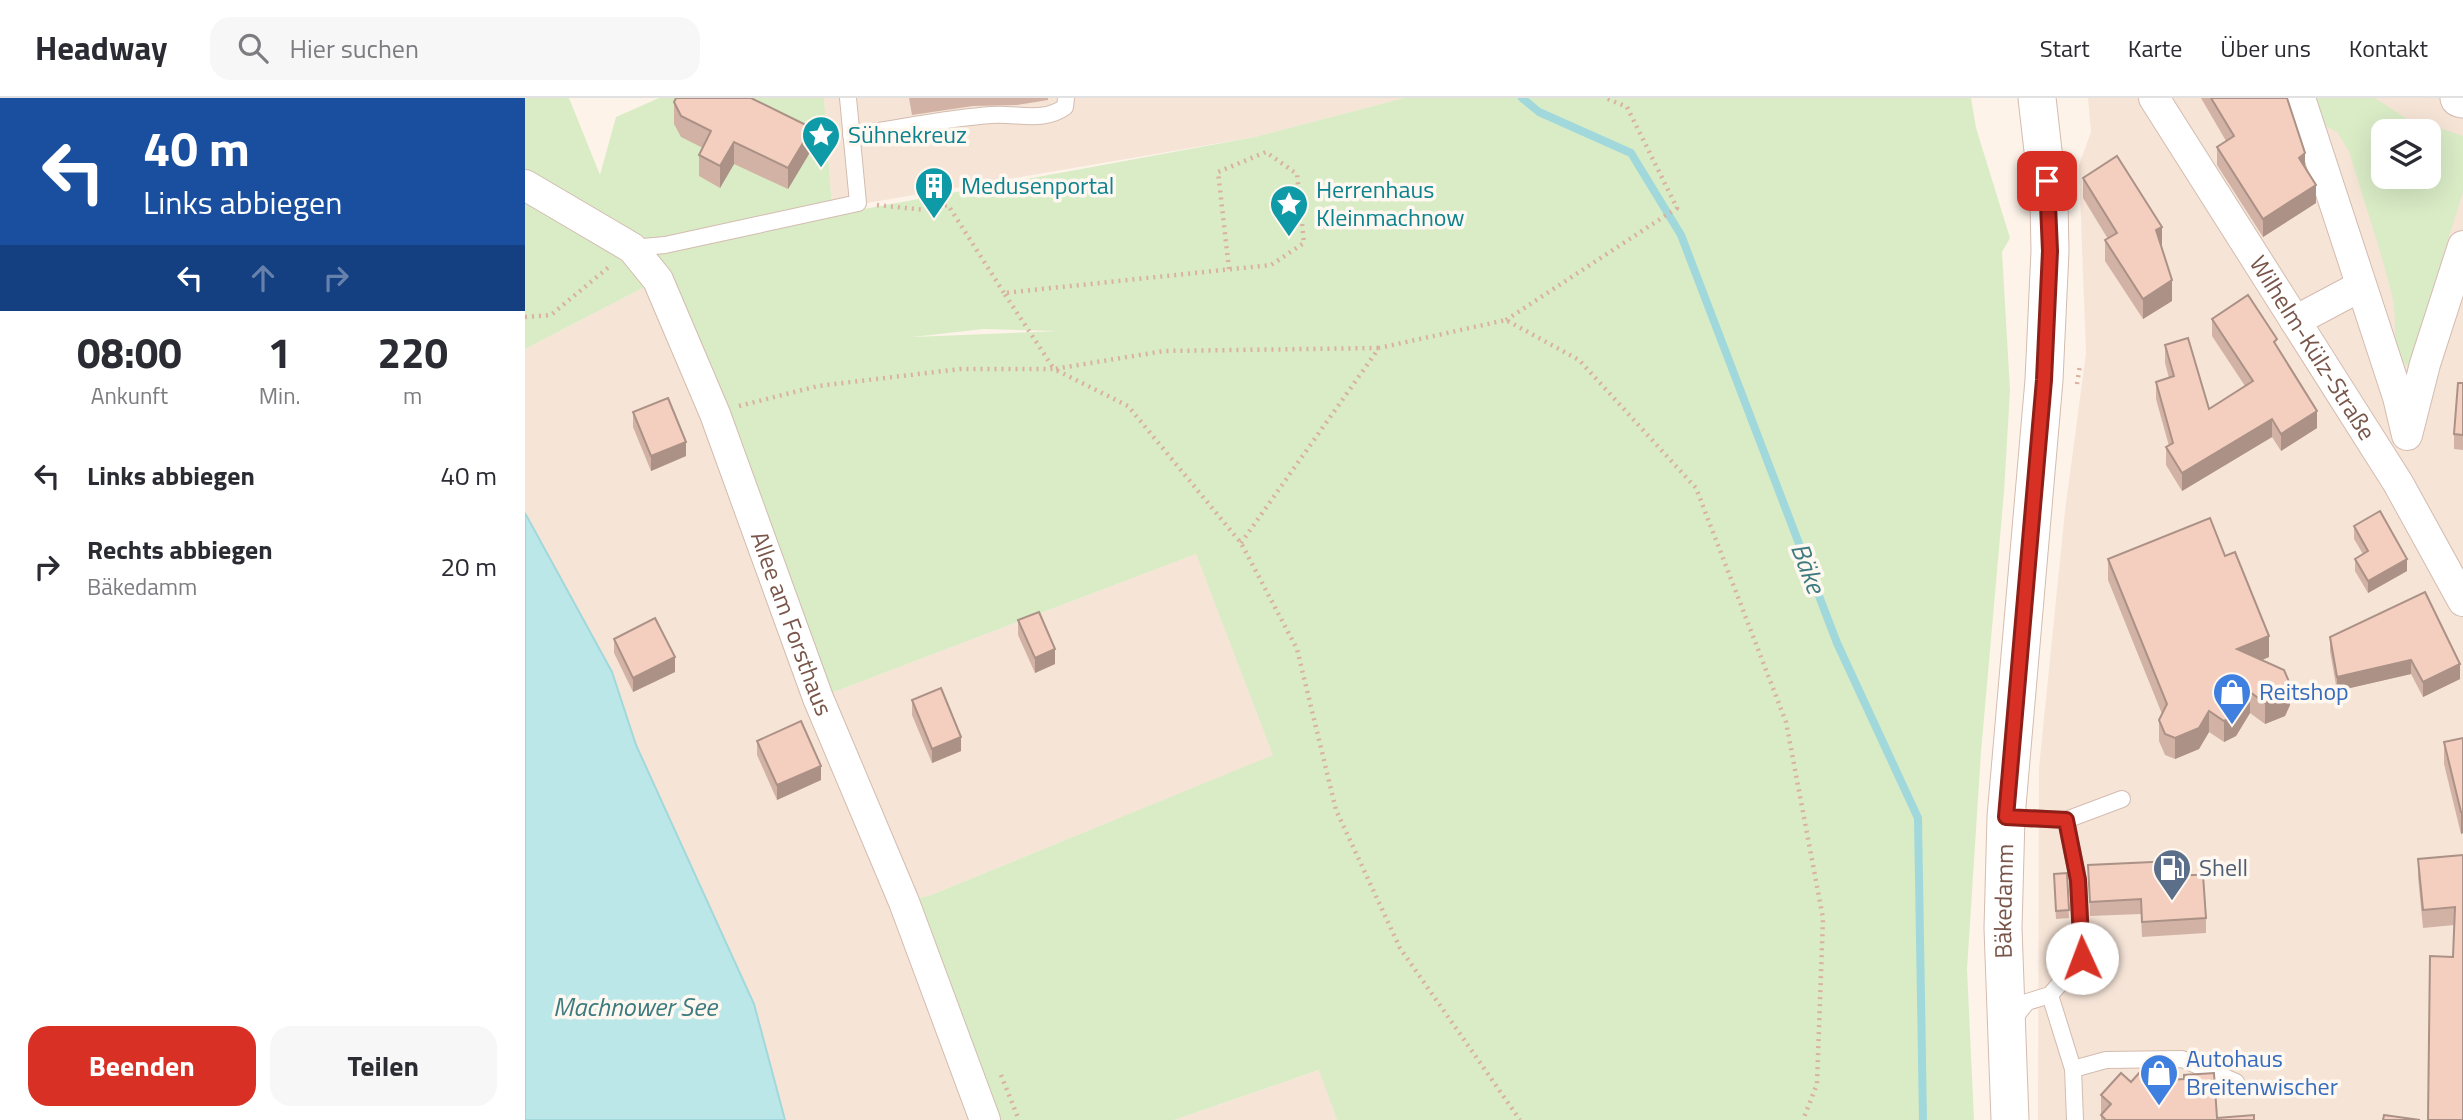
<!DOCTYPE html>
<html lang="de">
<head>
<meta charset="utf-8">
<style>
	body { margin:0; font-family:"Titillium Web",sans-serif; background:#f7f7f7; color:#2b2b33; height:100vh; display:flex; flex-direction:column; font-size:26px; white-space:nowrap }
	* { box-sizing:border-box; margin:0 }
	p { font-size:23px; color:#7c7c81 }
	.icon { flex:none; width:38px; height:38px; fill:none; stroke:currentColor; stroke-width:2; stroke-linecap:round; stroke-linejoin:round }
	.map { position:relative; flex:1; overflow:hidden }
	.drawer { display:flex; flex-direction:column; background:#fff; width:525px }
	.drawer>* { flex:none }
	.guide { background:#1a4fa0; color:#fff; overflow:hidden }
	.fabs { position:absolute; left:1846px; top:21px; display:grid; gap:14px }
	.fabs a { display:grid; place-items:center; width:70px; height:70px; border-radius:14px; background:#fff; box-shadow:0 7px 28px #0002; font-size:35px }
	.pin { position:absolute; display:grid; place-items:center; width:60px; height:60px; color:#fff; margin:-30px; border-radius:14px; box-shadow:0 4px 10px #0006 }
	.me { position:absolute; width:77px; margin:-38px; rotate:358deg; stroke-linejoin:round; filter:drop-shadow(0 0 5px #0008) }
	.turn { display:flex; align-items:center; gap:24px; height:147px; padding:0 28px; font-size:32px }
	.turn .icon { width:91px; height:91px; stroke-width:2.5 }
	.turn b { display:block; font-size:49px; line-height:60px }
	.lanes { display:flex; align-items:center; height:66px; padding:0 28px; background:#0003; justify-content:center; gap:35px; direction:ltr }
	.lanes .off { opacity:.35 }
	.eta { display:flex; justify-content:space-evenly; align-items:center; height:119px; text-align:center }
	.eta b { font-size:42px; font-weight:700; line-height:49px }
	.cta { display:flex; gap:14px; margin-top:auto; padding:14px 28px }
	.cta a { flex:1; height:80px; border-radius:21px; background:#d93025; color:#fff; font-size:28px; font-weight:700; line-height:80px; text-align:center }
	.cta a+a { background:#f7f7f7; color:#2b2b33 }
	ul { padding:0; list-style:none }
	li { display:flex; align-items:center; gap:21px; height:91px; padding:0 28px }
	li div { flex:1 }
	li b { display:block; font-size:26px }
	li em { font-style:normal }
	header { display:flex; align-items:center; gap:42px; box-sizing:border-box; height:98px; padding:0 35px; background:#fff; border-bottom:2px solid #e1e1e2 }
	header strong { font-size:33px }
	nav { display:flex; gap:38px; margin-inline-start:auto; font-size:24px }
	.search { width:490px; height:63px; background:#f7f7f7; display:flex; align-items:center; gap:18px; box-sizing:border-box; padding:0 24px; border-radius:21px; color:#7c7c81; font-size:26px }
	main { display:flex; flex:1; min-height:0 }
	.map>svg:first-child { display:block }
	.residential { fill:#f6e4d7; fill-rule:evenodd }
	.green { fill:#d9ecc6; fill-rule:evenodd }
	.water { fill:#bbe7e9; stroke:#a1d8db; stroke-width:2 }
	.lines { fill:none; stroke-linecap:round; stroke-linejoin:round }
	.stream { stroke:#a1d8db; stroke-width:8 }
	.service-casing { stroke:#d3bcb0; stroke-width:18 }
	.minor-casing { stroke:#d3bcb0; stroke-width:32 }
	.tertiary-casing { stroke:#d3bcb0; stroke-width:39 }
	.path { stroke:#dab1a1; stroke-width:4.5; stroke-dasharray:2 5; stroke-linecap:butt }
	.service { stroke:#fff; stroke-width:16 }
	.minor { stroke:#fff; stroke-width:30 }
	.tertiary { stroke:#fff; stroke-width:37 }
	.wall { fill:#d2b2a4 }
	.shaded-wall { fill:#ab9186 }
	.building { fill:#f4cfbf; stroke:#ab9186; stroke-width:2 }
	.route-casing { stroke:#8d1f18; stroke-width:18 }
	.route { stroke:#d93025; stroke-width:12 }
	.labels { text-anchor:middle; stroke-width:7; stroke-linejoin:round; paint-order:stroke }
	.culture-label { font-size:24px; fill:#0d838f; stroke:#fff8f0; text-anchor:start }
	.street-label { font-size:24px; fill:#7a564a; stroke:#fff8f0 }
	.shop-label { font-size:24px; fill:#366cbe; stroke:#fff8f0; text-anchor:start }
	.service-label { font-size:24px; fill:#4e5e75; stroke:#fff8f0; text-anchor:start }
	.water-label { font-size:26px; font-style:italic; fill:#3c7b7f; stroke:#fff8f0 }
</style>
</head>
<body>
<header>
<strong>Headway</strong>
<div class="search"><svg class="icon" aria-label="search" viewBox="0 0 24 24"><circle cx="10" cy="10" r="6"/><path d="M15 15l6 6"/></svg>Hier suchen</div>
<nav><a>Start</a><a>Karte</a><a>Über uns</a><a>Kontakt</a></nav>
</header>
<main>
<section class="drawer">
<div class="guide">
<div class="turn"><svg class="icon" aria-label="left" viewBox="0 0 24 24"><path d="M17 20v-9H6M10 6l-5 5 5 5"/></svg><div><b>40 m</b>Links abbiegen</div></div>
<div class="lanes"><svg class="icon" aria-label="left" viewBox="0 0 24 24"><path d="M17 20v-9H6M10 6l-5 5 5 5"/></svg><svg class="icon off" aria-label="ahead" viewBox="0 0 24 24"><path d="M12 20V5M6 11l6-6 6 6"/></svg><svg class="icon off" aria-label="right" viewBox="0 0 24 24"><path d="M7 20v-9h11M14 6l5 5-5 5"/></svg></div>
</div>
<div class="eta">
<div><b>08:00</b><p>Ankunft</p></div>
<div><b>1</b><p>Min.</p></div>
<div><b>220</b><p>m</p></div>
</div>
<ul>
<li><svg class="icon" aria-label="left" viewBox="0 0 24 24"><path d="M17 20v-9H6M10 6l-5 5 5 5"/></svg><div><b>Links abbiegen</b></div><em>40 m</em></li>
<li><svg class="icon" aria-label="right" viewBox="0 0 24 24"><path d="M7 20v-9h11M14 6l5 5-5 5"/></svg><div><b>Rechts abbiegen</b><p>Bäkedamm</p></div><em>20 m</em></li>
</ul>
<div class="cta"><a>Beenden</a><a>Teilen</a></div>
</section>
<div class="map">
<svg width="1938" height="1022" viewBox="0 0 1938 1022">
	<rect width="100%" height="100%" fill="#fdf3e9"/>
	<g class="residential">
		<path d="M299 0H879L730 39 307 111Z"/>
		<path d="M1563 0H1938V1022H1513L1514 670 1540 413 1561 255 1554 67 1566 34ZM1858 33H1904V79H1858Z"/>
		<path d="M133 182 293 600 671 456 749 657 406 797 379 804 460 1022H260L229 906 111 647 87 574 0 415V251Z"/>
		<path d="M795 972 812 1022H649Z"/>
	</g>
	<g class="green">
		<path d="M0 0H44L75 77 91 19 134 0H299L307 111H339L730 39 879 0H1446L1451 30 1485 140 1477 154 1485 292 1479 394 1456 654 1442 871 1449 1022H812L794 972 649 1022H460L379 804 406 797 748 657 671 456 293 600 133 182 0 251ZM458 231 533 233H534L388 239Z"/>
		<path d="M1791 0H1850L1885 23 1900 25 1938 38V94L1919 154 1889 269 1883 270C1863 245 1874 224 1867 197 1855 149 1838 101 1824 53L1812 34 1800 28ZM1858 33H1904V79H1858Z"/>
	</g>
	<path class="water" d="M0 415 87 574 111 647 229 906 260 1022H0Z"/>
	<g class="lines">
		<path class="stream" d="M997 0 1014 14 1106 55 1156 137 1312 545 1393 720 1398 1022"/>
		<defs>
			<g id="service">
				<path d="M326 37C372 31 420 20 467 17 492 15 518 25 540 9L541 0"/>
				<path d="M107 150 140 147 333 105 323 0"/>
				<path d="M1481 719 1541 722 1553 782 1557 860 1525 897 1502 904 1487 923"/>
				<path d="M1541 722 1597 701"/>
				<path d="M1525 897 1548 971"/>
				<path d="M1550 1022 1548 971 1581 962 1657 961 1711 984"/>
			</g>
			<g id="minor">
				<path id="s1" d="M1629 0 1873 385 1938 503"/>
				<path d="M1775 0 1873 299 1882 337"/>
				<path id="s2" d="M0 87 107 150 133 182 190 316 293 600 379 804 460 1022"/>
				<path d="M1770 223 1836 188"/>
				<path d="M1883 333 1900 266 1938 148"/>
			</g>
			<g id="tertiary">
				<path d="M1934 0 1938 1"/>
				<path id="s3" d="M1485 1022 1478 830 1481 719 1519 282 1525 153 1524 105 1512 0"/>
			</g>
		</defs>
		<use href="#service" class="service-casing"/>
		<use href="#minor" class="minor-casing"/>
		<use href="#tertiary" class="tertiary-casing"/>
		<g class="path">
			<path d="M352 107 400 112"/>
			<path d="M413 109 423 107 479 195"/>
			<path d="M704 171 693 74 741 54 772 76 779 145 746 167 479 195 529 271 639 253 854 250"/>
			<path d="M0 219 26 217 85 168"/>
			<path d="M981 222 1152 110 1102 9 1081 0"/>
			<path d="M1552 286 1555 267"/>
			<path d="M214 308 293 288 435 271H529L603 308 716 445 772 551 811 712 875 850 995 1022"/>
			<path d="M716 445 854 250 981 222 1054 262 1171 390 1261 624 1298 820 1292 986 1278 1022"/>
			<path d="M476 977 494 1022"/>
		</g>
		<use href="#service" class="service"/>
		<use href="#minor" class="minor"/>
		<use href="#tertiary" class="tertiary"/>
	</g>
	<g class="wall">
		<path d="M384 0H523V2L492 7 448 8 387 17Z"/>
		<path d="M1676 0H1762L1791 105 1738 139 1692 67V49L1701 43Z"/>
		<path d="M149 4 287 51 263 91 209 66 195 90 174 78V57L178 50 156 39 149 26Z"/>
		<path d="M1558 80 1637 150 1647 203 1618 221 1580 163V142L1583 141 1558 100Z"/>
		<path d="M1687 221 1752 250 1792 330 1756 353 1747 339 1657 393 1641 367V349L1644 348 1631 301V284L1644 280 1640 265V247L1684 311 1720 288 1687 238Z"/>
		<path d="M1938 285V352L1929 351V336Z"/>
		<path d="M108 314 161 358 126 373 108 329Z"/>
		<path d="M1829 428 1882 473 1843 495 1830 473V461L1838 456 1829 441Z"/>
		<path d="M1700 458 1744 559 1737 562 1765 607 1760 618 1740 626 1725 615 1711 638 1699 644 1684 634 1674 651 1650 661 1640 657 1634 643V622L1637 616 1583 482V461Z"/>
		<path d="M1900 494 1935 581 1898 599 1886 576 1812 593 1805 553V539Z"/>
		<path d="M493 522 530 566 510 575 493 537Z"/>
		<path d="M89 541 150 574 108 594 89 555Z"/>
		<path d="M387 602 436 653 407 665 387 617Z"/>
		<path d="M1938 640V735L1936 736 1919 666V644Z"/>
		<path d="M232 643 296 682 252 702 232 657Z"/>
		<path d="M1938 757 1928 859 1929 827 1898 830 1893 779V761Z"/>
		<path d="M1563 767 1650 777 1681 820V835L1617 839 1616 816 1565 818Z"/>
		<path d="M1542 775 1544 820 1531 821 1529 783Z"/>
		<path d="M1628 983 1692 1020 1729 1022H1576V997L1606 984Z"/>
	</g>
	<g class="shaded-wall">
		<path d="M287 30V51L263 91V70Z"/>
		<path d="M209 44V66L195 90V68Z"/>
		<path d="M1780 55V73L1774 60Z"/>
		<path d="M1791 87V105L1738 139V121Z"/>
		<path d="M1637 129V150L1631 132Z"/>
		<path d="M1647 182V203L1618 221V201Z"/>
		<path d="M1792 313V330L1756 353V336Z"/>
		<path d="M1747 321V339L1657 393V375Z"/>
		<path d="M161 344V358L126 373V358Z"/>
		<path d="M1882 461V473L1843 495V483Z"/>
		<path d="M1744 538V559L1712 573V551Z"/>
		<path d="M530 551V566L510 575V560Z"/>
		<path d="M150 559V574L108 594V580Z"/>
		<path d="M1886 562V576L1812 593V579Z"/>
		<path d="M1935 566V581L1898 599V584Z"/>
		<path d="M1765 586V607L1760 618 1740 626V605Z"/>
		<path d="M1725 594V615L1711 638 1699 644V623Z"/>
		<path d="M1684 613V634L1674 651 1650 661V640Z"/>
		<path d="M436 639V653L407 665V651Z"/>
		<path d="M296 668V682L252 702V687Z"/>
		<path d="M1936 714H1938V735L1936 736Z"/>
	</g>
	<g class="building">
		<path d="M151 0H226L287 30 263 70 209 44 195 68 174 57 186 33 156 18 149 4Z"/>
		<path d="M1686 0H1762L1780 55 1774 60 1791 87 1738 121 1692 49 1709 38Z"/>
		<path d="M1592 58 1637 129 1631 132 1647 182 1618 201 1580 142 1592 135 1558 80Z"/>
		<path d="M1723 197 1752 241 1749 244 1792 313 1756 336 1747 321 1657 375 1641 349 1648 345 1631 284 1649 278 1640 247 1663 240 1684 311 1728 283 1687 221Z"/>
		<path d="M1933 285H1938V337L1929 336Z"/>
		<path d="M143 300 161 344 126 358 108 314Z"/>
		<path d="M1855 413 1882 461 1843 483 1830 461 1843 453 1829 428Z"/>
		<path d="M1685 420 1700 458 1710 454 1744 538 1712 551 1759 572 1765 586 1760 596 1740 605 1725 594 1711 617 1699 623 1684 613 1674 630 1650 640 1640 636 1634 622 1642 606 1583 461Z"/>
		<path d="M1900 494 1935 566 1898 584 1886 562 1812 579 1805 539Z"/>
		<path d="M514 514 530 551 510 560 493 522Z"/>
		<path d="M130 520 150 559 108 580 89 541Z"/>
		<path d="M416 590 436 639 407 651 387 602Z"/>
		<path d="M276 623 296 668 252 687 232 643Z"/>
		<path d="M1938 640V714H1936L1919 644Z"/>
		<path d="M1938 757V1022H1903L1905 858 1928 859 1930 809 1898 812 1893 761Z"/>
		<path d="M1649 763 1650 777H1678L1681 820 1617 824 1616 801 1565 804 1563 767Z"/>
		<path d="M1542 775 1544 812 1531 813 1529 776Z"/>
		<path d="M1616 973 1628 983 1659 981V977L1689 975 1692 1020 1729 1017V1022H1581L1576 1017 1586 1006 1576 997 1596 975 1606 984Z"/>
		<path d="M1859 1017 1895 1022H1858Z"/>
	</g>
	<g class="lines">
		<defs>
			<path id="route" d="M1522 83 1525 153 1519 282 1481 719 1541 722 1553 782 1557 860"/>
		</defs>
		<use href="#route" class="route-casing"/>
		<use href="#route" class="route"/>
	</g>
	<defs>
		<symbol id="sight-pin" viewBox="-11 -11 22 30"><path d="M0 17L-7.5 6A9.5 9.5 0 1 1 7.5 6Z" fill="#0f9aa8" stroke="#fff8f0"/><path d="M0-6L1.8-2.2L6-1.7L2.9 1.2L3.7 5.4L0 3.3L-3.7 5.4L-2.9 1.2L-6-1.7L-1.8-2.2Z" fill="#fff"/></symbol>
		<symbol id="building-pin" viewBox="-11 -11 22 30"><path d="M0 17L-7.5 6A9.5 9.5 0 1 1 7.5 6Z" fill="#0f9aa8" stroke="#fff8f0"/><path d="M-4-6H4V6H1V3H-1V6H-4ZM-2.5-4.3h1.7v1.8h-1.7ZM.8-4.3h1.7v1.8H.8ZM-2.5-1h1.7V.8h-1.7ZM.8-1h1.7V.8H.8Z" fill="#fff"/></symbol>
		<symbol id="shop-pin" viewBox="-11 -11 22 30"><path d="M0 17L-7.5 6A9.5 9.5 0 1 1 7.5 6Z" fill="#3f7fe0" stroke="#fff8f0"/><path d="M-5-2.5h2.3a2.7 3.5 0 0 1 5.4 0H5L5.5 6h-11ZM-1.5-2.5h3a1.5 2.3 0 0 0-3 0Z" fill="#fff"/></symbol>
		<symbol id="fuel-pin" viewBox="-11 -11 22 30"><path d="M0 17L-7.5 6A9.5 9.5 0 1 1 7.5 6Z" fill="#5c6f8a" stroke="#fff8f0"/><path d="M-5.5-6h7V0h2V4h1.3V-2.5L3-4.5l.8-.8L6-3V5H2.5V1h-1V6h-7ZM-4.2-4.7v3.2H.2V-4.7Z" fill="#fff"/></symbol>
	</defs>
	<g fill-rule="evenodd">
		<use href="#sight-pin" x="274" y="15" width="44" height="60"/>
		<use href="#building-pin" x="387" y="66" width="44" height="60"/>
		<use href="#sight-pin" x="742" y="84" width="44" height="60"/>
		<use href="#shop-pin" x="1685" y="572" width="44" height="60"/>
		<use href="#fuel-pin" x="1625" y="748" width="44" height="60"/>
		<use href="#shop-pin" x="1612" y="953" width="44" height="60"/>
	</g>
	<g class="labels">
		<g class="culture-label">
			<text x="323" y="45">Sühnekreuz</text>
			<text x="436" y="96">Medusenportal</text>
			<text x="791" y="100">Herrenhaus<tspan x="791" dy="28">Kleinmachnow</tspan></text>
		</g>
		<g class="street-label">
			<text dy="8" stroke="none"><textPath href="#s1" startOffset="296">Wilhelm-Külz-Straße</textPath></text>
			<text dy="8" stroke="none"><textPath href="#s2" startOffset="534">Allee am Forsthaus</textPath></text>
			<text dy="8" stroke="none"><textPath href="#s3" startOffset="219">Bäkedamm</textPath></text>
		</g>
		<g class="shop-label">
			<text x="1734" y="602">Reitshop</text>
			<text x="1661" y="969">Autohaus<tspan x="1661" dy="28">Breitenwischer</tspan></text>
		</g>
		<g class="service-label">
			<text x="1674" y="778">Shell</text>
		</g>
		<g class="water-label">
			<text transform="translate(1283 470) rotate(69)" y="9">Bäke</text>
			<text x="110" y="918">Machnower See</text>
		</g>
	</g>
</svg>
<div class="fabs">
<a><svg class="icon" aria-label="layers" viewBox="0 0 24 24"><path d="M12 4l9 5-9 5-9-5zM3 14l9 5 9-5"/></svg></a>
</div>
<div class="pin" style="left:1522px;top:83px;background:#d93025"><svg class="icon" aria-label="arrive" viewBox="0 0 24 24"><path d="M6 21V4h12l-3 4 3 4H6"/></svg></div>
<svg class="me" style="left:1557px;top:860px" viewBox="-20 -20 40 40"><circle r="19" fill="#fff"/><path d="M0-13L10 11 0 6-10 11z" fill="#d93025"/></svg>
</div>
</main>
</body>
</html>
